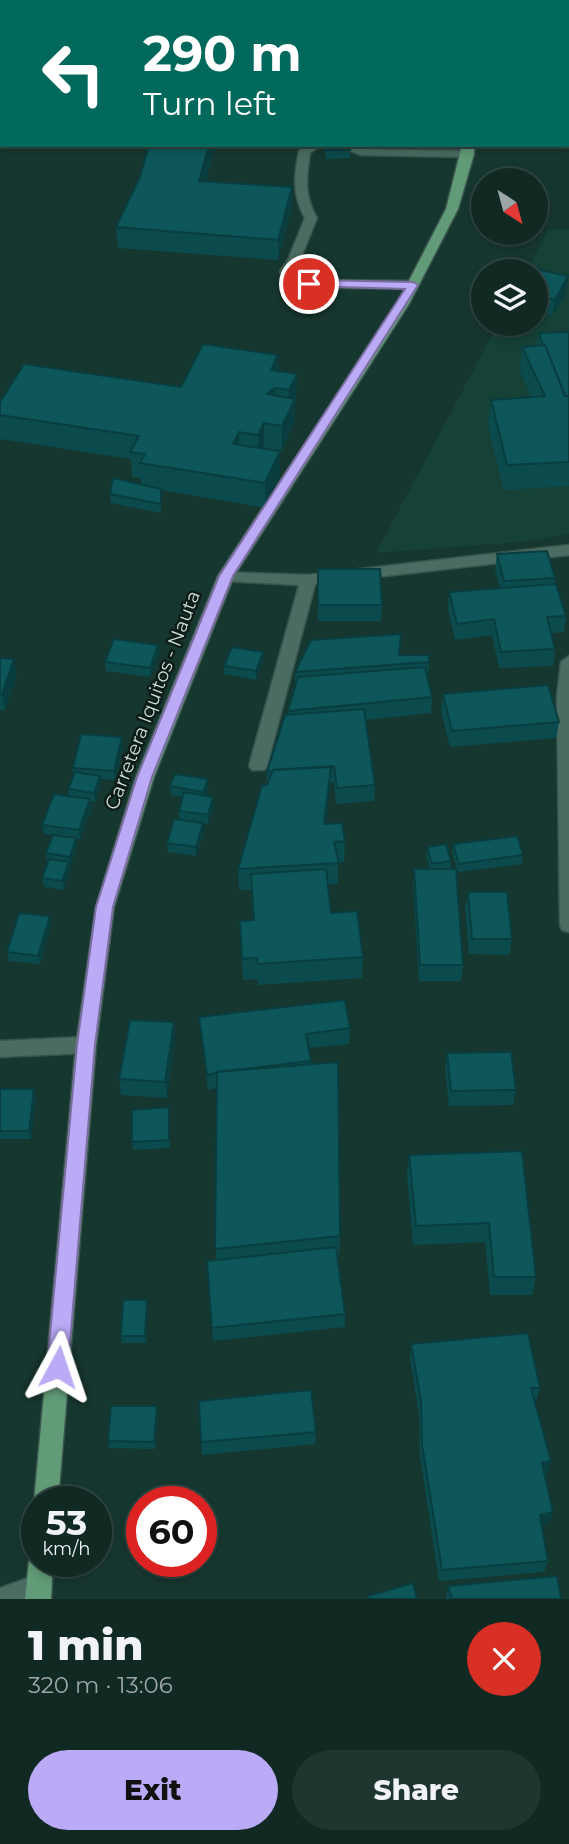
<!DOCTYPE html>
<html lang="en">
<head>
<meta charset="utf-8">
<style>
	body { margin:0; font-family:Montserrat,sans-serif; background:#1e3530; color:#f1f3f6; height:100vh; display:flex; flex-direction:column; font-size:26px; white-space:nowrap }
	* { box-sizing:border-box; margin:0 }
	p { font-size:23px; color:#9ca6a6 }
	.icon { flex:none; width:38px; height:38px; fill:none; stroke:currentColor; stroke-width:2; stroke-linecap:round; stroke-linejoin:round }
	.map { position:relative; height:1599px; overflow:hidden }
	.sheet { display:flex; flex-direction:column; background:#102923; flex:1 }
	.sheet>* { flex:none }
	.guide { position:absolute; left:0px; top:0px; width:570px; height:147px; box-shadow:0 4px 10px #0003,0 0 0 2px #304541; background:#00695c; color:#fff; overflow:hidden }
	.needle { width:46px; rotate:144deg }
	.controls { position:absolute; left:471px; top:168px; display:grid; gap:14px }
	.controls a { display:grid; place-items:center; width:77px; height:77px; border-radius:50%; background:#102923; box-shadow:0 4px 10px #0003,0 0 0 2px #304541; font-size:35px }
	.speed { position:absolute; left:21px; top:1486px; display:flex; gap:14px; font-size:35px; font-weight:700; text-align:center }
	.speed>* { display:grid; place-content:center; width:91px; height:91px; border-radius:50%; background:#102923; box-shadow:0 4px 10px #0003,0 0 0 2px #304541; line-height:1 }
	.speed small { font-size:18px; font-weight:400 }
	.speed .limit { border:10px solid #d22; background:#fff; color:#111 }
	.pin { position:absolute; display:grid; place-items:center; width:60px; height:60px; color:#fff; margin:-30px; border:4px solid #fff; border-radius:50%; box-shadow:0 2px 7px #0007 }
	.me { position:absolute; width:77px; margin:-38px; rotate:5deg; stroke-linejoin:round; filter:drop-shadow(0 0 5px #0008) }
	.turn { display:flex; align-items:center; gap:24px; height:147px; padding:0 28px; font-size:32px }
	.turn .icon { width:91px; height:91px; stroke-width:2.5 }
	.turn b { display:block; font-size:49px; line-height:60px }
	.round { display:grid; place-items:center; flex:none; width:74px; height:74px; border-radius:37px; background:#1e3530 }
	.summary { display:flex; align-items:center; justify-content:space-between; height:119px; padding:0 28px }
	h1 { font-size:42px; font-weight:800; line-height:52px }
	.primary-button { display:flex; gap:14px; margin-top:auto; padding:14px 28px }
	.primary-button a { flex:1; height:80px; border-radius:42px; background:#bbaaf6; color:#111; font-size:28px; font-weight:800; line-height:80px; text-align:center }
	.primary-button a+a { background:#1e3530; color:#f1f3f6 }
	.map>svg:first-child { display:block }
	.built { fill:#154137 }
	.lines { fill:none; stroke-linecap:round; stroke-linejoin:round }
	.lane-casing { stroke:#39544d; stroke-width:3 }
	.street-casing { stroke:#39544d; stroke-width:3 }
	.primary-casing { stroke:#39544d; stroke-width:3 }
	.lane { fill:#4a6c62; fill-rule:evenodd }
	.street { fill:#4a6c62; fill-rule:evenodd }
	.primary { fill:#619b77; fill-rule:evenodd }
	.wall { fill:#0b4b4d }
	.shaded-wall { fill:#093d3f }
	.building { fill:#0d575a; stroke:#093d3f; stroke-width:2 }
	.route { fill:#bbaaf6; stroke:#7a6ea0; stroke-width:2 }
	.labels { text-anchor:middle; stroke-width:5; stroke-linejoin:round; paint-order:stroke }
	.street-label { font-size:19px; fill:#ccded8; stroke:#0e1c18 }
</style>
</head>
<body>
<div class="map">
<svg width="569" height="1599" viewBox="0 0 569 1599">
	<rect width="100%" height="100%" fill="#16372f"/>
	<path class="built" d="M548 230H569V534L531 541 376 553 498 324H536V271H526Z"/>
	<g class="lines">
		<defs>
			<g id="lane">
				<path d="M307 145H321L310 153C306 178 304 195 317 218L300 260 292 271 293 277 309 280 413 281 417 282V288H309L283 282 280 271 288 260 305 218C292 195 294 176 299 151Z"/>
				<path d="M335 145 362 149 468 151 474 154 468 157 361 155Z"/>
				<path d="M86 1037 93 1039 96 1045 93 1051 86 1053 0 1057V1041Z"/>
				<path d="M39 1574 48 1577 51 1586 48 1595 37 1599H0V1588Z"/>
			</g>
			<g id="street">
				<path d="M569 545V555L315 584 267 766 264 770H252L249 766 299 585 226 581 218 576 221 572 308 575Z"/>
				<path d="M569 656V932L562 930 560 925 557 697 561 662Z"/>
			</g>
			<g id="primary">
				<path d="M421 0H431L432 2H422Z"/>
				<path d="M462 145H474V154L458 209 409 304 234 576 154 777 114 907 96 1045 58 1502H37V1509L34 1502 76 1045 96 907 136 777 218 576 397 304 446 209Z"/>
				<path d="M37 1550V1561H53L51 1599H25L29 1561 32 1552Z"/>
			</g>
		</defs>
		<use href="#lane" class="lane-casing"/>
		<use href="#street" class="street-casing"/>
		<use href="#primary" class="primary-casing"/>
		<use href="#lane" class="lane"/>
		<use href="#street" class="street"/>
		<use href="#primary" class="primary"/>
	</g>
	<g class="wall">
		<path d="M149 145H215L206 181 292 207 278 260 118 248 116 227 140 177Z"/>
		<path d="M324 145 350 150V158L326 159Z"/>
		<path d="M536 271 566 292 553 315 536 312Z"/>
		<path d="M569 332V486L504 490 488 425 491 400 531 397 520 371 522 347 537 346 539 333Z"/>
		<path d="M278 371 297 374 296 398 295 403 294 423 282 450 264 448 263 449 280 451V476L266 508 161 490V513L111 503 110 494 142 485 141 478 132 477 131 459 0 439V402L181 387Z"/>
		<path d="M497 554 555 578 554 584 566 616 564 632 551 633 555 649 553 666 499 668 492 635 455 640 448 608 449 592 500 588 495 570Z"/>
		<path d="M317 585 382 605 381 621H318Z"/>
		<path d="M158 645 159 654 150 677 106 671 105 662Z"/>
		<path d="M263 652V661L256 680 224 674V666Z"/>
		<path d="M399 655 429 662 428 678 432 697 431 713 365 720 375 785 374 801 336 804 334 782 330 783 326 824 345 841 344 862 338 863V884L328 885 331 913 363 957 362 978 258 985 257 979 243 980 240 921 253 920 251 890H239L238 869 267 785V772L288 715V711L295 688V672Z"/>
		<path d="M0 658 17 675 5 710H0Z"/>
		<path d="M443 694 559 722 556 738 450 747 441 710Z"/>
		<path d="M123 746 115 780 100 779 101 785 95 802 91 801 92 808 80 839 76 838 77 847 70 865 71 870 64 890 44 887 42 878 48 862H47L46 853 53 835 44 834 42 825 69 796 68 789 74 775 73 768Z"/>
		<path d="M170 786 209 788 206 795 214 805 208 824 179 820V811L183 797 171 795Z"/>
		<path d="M204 832 196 856 168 852 167 843Z"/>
		<path d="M453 844 523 855 522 864 458 872 452 853Z"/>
		<path d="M427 847 451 861 450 869 463 965 461 981H419L413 885 414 869H430L426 855Z"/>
		<path d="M468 892 512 939 509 955 469 954 465 908Z"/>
		<path d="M51 925 40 964 9 961 7 952Z"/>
		<path d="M199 1017 350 1028 349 1044 309 1048 340 1236 339 1255H338L345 1314V1327L213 1341 207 1261 216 1260 217 1088 208 1090Z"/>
		<path d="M174 1022 175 1038 167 1098 121 1095 119 1079Z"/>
		<path d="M447 1053 516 1090 513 1105 449 1106 445 1068Z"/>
		<path d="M0 1089H34L36 1097 31 1139H0Z"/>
		<path d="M169 1107 170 1148 133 1150 132 1142Z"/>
		<path d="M522 1151 536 1277 532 1295H490L485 1242 413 1245 407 1174 409 1155Z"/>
		<path d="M147 1300 148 1308 146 1343H122L121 1336Z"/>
		<path d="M411 1344 540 1388 536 1401H534L548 1473 544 1474 553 1512 549 1523 542 1525 548 1561 544 1572 439 1581 420 1456 419 1414 410 1358Z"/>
		<path d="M157 1406 158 1413 155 1449 109 1448 108 1441Z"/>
		<path d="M316 1432 315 1444 202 1455 201 1442Z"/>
		<path d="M448 1586 561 1599H446Z"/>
	</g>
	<g class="shaded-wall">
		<path d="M209 145H215L200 201 199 181Z"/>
		<path d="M292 187V207L278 260V240Z"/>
		<path d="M568 276 566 292 553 315 555 300Z"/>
		<path d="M278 355V380L275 388V413L267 394 271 370Z"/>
		<path d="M297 374 296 398 295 403 294 423 282 450V426L289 410V390Z"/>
		<path d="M264 423V448L258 460V435Z"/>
		<path d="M239 432V457L233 444Z"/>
		<path d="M280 451V476L266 508 265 483Z"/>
		<path d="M158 645 159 654 150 677V668Z"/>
		<path d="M263 652V661L256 680V671Z"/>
		<path d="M14 659 17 675 5 710 2 694Z"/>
		<path d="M122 737 123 746 115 780 114 771Z"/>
		<path d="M331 767 330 789 324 845V824Z"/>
		<path d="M100 776 101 785 95 802 94 793Z"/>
		<path d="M208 779 209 788 204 801 203 792Z"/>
		<path d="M213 797 214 805 208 824V815Z"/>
		<path d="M90 799 92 808 80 839 79 830Z"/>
		<path d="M203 823 204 832 196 856V847Z"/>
		<path d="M76 838 77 847 71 866 70 857Z"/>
		<path d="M69 862 71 870 64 890 62 881Z"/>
		<path d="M50 916 51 925 40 964 38 956Z"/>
		<path d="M174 1022 175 1038 167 1098 165 1082Z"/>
		<path d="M34 1089 36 1097 31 1139 29 1131Z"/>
		<path d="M147 1300 148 1308 146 1343 145 1336Z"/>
		<path d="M157 1406 158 1413 155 1449 154 1442Z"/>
		<path d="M551 1461 548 1473 538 1475 542 1463Z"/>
		<path d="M553 1512 549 1523 537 1526 540 1515Z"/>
	</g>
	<g class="building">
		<path d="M149 145H209L199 181 292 187 278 240 116 227 140 177Z"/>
		<path d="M325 145H349L350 150H326Z"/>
		<path d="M521 266 568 276 555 300 536 295V271H517Z"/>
		<path d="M569 332V396H565L545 345H543L539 333Z"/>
		<path d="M203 344 278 355 271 370 297 374 289 390 275 388 267 394 295 399 282 426 264 423 258 435 239 432 233 444 280 451 265 483 140 463 145 454 130 452 139 436 0 415V402L24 364 181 387Z"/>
		<path d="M545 345 565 396H569V462L507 465 491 400 545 396 522 347Z"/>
		<path d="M113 478 161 489V504L110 494Z"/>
		<path d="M547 551 555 578 504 581 497 554Z"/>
		<path d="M318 569H380L382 605H318Z"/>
		<path d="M556 584 566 616 547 617 555 649 501 652 494 619 457 624 449 592Z"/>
		<path d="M401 634 399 655H429V662L295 672 311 640Z"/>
		<path d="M114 639 158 645 150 668 105 662Z"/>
		<path d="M232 647 263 652 256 671 224 666Z"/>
		<path d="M0 658 14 659 2 694H0Z"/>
		<path d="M425 667 432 697 288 711 298 677Z"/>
		<path d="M548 685 559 722 452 731 443 694Z"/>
		<path d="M364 709 375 785 337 788 334 766 273 770 272 771 267 772 285 715Z"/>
		<path d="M81 734 122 737 114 771 73 768Z"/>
		<path d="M331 767 324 824 342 823 345 841 334 842 339 863 238 869 262 785H267L273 770Z"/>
		<path d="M75 772 100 776 94 793 68 789Z"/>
		<path d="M175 774 208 779 203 792 170 786Z"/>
		<path d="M184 792 213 797 208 815 179 811Z"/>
		<path d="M54 794 90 799 79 830 42 825Z"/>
		<path d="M174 819 203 823 196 847 167 843Z"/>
		<path d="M53 835 76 838 70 857 46 853Z"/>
		<path d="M517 836 523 855 459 864 453 844Z"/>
		<path d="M446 844 451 861 432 864 427 847Z"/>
		<path d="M49 859 69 862 62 881 42 878Z"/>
		<path d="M326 869 331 913 357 911 363 957 258 964 257 958 242 959 240 921 254 920 251 874Z"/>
		<path d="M414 869H456L463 965H420Z"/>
		<path d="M468 892H507L512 939H472Z"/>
		<path d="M19 913 50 916 38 956 7 952Z"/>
		<path d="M345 1000 350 1028 306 1034 311 1061 217 1072V1073L207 1075 199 1017Z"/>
		<path d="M130 1020 174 1022 165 1082 119 1079Z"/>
		<path d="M511 1052 516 1090 451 1091 447 1053Z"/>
		<path d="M338 1062 340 1236 215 1249 217 1072Z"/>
		<path d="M0 1089H34L29 1131H0Z"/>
		<path d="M169 1107V1140L132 1142V1110Z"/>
		<path d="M522 1151 536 1277H494L489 1223 416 1226 409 1155Z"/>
		<path d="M336 1247 345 1314 212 1328 207 1261Z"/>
		<path d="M123 1300H147L145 1336H121Z"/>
		<path d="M528 1333 540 1388H531L551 1461 542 1463 553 1512 540 1515 548 1561 442 1570 422 1444 421 1401 411 1344Z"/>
		<path d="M311 1390 316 1432 201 1442 199 1401Z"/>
		<path d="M111 1406H157L154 1442 108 1441Z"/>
		<path d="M557 1576 561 1599H452L448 1586Z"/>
		<path d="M413 1583 417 1599H369L368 1596Z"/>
	</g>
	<path class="route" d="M309 280 413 282 418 285 233 576 152 777 113 907 95 1045 68 1367 65 1374 58 1377 50 1374 47 1367 77 1045 96 907 137 777 219 576 405 289 305 286 303 284Z"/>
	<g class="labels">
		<g class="street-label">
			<text transform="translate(152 700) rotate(-69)" y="7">Carretera Iquitos - Nauta</text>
		</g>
	</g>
</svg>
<div class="controls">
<a><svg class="needle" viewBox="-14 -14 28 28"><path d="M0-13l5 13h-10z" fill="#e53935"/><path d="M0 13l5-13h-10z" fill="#9ca6a6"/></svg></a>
<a><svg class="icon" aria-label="layers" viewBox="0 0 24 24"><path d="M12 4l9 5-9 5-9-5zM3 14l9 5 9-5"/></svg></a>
</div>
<div class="speed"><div>53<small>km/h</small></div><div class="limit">60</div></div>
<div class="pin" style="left:309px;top:284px;background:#d93025"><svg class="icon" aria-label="arrive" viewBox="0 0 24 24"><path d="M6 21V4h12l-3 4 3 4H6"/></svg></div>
<svg class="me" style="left:58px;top:1367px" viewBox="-20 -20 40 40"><path d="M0-17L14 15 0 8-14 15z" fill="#bbaaf6" stroke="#fff" stroke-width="4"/></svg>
<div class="guide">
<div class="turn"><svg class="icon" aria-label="left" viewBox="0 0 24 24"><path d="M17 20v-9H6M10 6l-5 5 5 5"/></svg><div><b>290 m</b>Turn left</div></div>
</div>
</div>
<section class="sheet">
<div class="summary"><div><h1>1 min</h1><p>320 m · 13:06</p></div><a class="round" style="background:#d93025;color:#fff"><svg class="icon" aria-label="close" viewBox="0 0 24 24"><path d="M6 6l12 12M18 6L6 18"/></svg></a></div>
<div class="primary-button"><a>Exit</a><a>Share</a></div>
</section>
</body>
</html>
